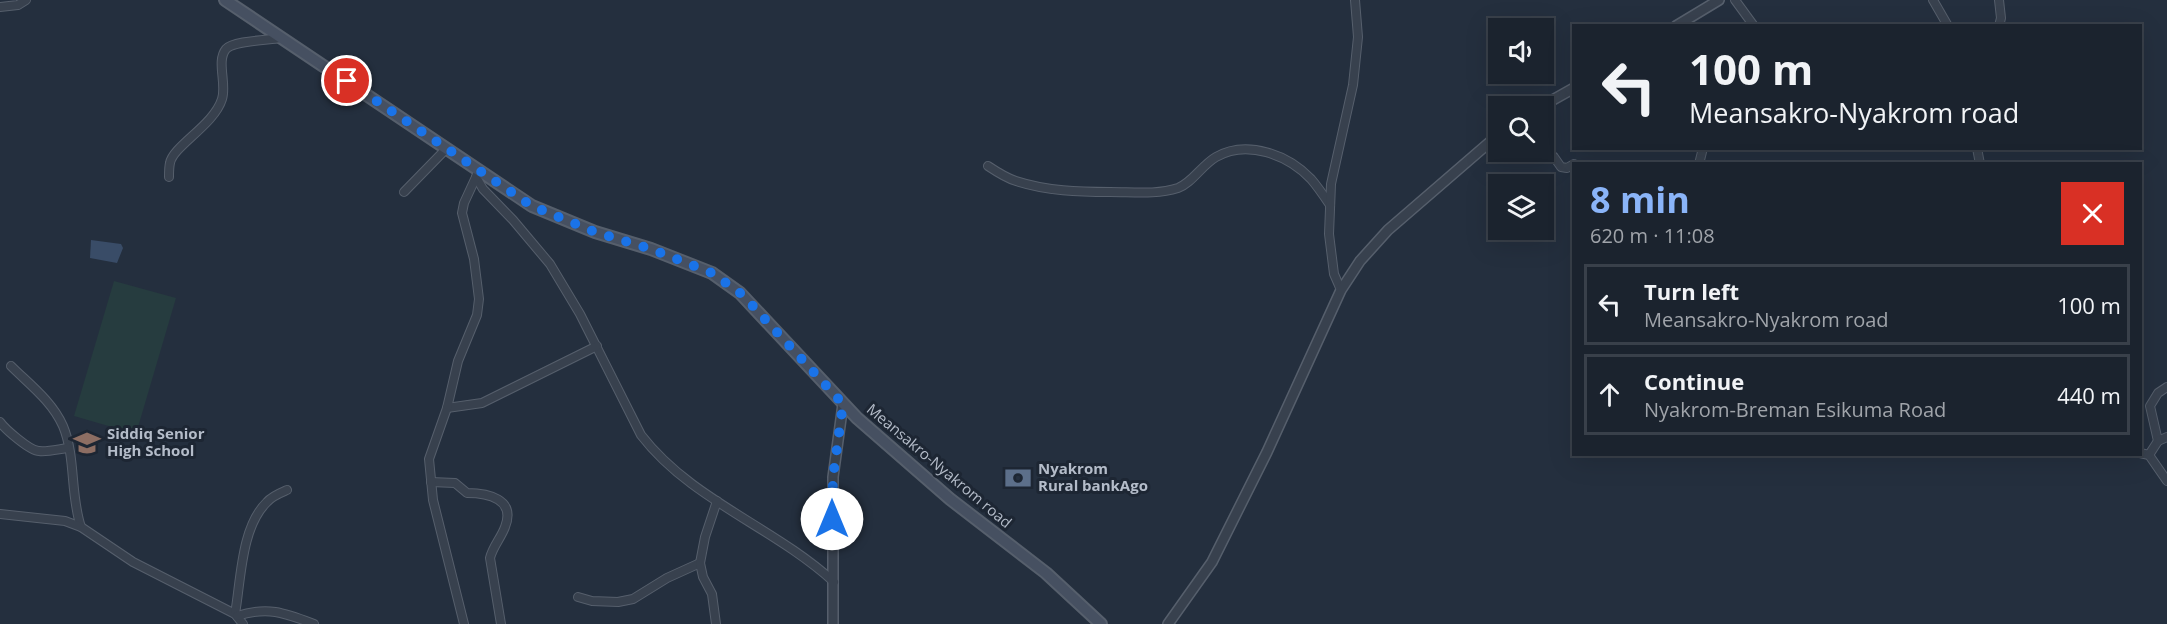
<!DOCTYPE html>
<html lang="en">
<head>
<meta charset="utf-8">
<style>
	body { margin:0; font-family:"Open Sans",sans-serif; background:#242b36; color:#f1f3f6; height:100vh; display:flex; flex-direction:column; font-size:22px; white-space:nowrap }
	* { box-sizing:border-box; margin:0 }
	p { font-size:20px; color:#a0a4aa }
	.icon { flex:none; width:33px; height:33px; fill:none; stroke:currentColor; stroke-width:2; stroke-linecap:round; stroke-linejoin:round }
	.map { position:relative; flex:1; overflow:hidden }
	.sheet { position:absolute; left:1572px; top:162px; width:570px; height:294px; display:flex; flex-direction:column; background:#1b232e; border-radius:0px; box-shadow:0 6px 24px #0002,0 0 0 2px #39404a }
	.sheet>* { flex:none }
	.top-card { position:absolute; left:1572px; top:24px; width:570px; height:126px; border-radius:0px; box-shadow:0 6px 24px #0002,0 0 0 2px #39404a; background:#1b232e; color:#f1f3f6; overflow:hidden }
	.controls { position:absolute; left:1488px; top:18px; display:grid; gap:12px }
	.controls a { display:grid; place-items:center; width:66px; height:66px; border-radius:0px; background:#1b232e; box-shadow:0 6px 24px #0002,0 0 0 2px #39404a; font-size:30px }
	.pin { position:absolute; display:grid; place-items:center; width:51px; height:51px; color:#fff; margin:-26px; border:3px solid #fff; border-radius:50%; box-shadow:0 2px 6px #0007 }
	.me { position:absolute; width:66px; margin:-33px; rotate:0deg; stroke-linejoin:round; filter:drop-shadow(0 0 4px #0008) }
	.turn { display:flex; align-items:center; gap:21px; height:126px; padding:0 18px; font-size:27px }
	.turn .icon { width:78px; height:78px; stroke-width:2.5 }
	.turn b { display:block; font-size:42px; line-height:51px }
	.round { display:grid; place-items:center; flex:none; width:63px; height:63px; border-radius:0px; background:#242b36 }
	.headline { display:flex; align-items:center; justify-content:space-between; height:102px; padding:0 18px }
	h1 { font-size:36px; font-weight:700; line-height:45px; color:#8ab4f8 }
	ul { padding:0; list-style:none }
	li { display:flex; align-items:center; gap:18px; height:81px; margin:0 12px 9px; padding:0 6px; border:3px solid #39404a; border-radius:0px }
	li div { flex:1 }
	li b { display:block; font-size:22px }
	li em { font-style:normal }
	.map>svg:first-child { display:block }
	.green { fill:#263c3f }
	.water { fill:#394c67 }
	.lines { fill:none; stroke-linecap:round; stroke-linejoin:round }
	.minor-casing { stroke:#565f6c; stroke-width:10 }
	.tertiary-casing { stroke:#565f6c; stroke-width:12 }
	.secondary-casing { stroke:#565f6c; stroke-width:14 }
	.minor { stroke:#38414e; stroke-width:8 }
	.tertiary { stroke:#38414e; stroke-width:9 }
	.secondary { stroke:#465061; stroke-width:10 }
	.route { stroke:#1a73e8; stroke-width:10; stroke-dasharray:0 18 }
	.labels { text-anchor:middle; stroke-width:6; stroke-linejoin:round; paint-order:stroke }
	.poi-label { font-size:15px; font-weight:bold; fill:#b4bcc9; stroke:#1d2633; text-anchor:start }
	.street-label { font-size:15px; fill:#b4bcc9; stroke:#1d2633 }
</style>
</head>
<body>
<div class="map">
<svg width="2167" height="624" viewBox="0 0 2167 624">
	<rect width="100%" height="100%" fill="#242f3e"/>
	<path class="green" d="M114 281 176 298 136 434 74 416Z"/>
	<path class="water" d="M91 240 121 244 123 248 117 263 90 258Z"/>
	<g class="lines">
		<defs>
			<g id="minor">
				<path d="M1735 0 1754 26"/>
				<path d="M1933 0 1948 26"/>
				<path d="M1999 0 2001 18 1999 26"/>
				<path d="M0 7 18 5 26 0"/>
				<path d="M1977 148 1980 164"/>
				<path d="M1544 149 1554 157 1561 167 1567 168 1574 164"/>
				<path d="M1699 164 1703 148"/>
				<path d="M988 166C997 172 1006 178 1016 181 1047 191 1079 192 1110 192 1133 192 1156 195 1178 188 1192 183 1202 165 1216 157 1247 139 1288 155 1311 179 1318 187 1324 196 1330 205"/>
				<path d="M479 170 476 177 483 189 513 220 550 264 580 314 641 435C691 500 774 527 834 582"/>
				<path d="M169 177C169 172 169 167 170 163 173 146 214 125 222 99 227 84 216 61 226 49 233 41 268 40 280 38"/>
				<path d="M404 192 446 149"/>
				<path d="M1341 290 1334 274 1329 234 1331 184 1353 85 1358 37 1355 0"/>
				<path d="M11 366C29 384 52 401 63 426 76 457 70 495 81 527"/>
				<path d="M447 408 482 403 597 346"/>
				<path d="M0 422C5 429 30 451 39 451 48 452 59 449 68 448"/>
				<path d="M2158 441 2150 406 2158 393 2167 387"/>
				<path d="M2140 453 2149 455 2167 481"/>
				<path d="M2149 455 2158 441 2167 437"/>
				<path d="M431 482 455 483 467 493C488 493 516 499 505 527 501 538 493 546 490 558L501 624"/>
				<path d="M0 514 65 521 81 527 133 562 235 614 243 624"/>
				<path d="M578 597 592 601 618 602 633 599 667 578 700 563"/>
				<path d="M235 614C241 580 241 527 267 502 272 496 280 493 287 490"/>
				<path d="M237 616C268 606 285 613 314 624"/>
				<path d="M464 624 433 500 429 459 447 408 458 361 477 315 479 299 474 259 462 213 464 203 476 177"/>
				<path d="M716 624 712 594 703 577 700 563 705 537 717 501"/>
			</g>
			<g id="tertiary">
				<path d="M1676 26 1719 0"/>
				<path d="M1542 106 1574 88"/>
				<path d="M833 624V477L843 404"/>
				<path d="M1168 624 1212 562 1267 452 1341 290 1360 261 1388 230 1498 135"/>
			</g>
			<path id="secondary" d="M225 0 532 206 595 232 651 249 712 273 740 293 857 418 950 499 1046 573 1101 624"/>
		</defs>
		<use href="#minor" class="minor-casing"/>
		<use href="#tertiary" class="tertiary-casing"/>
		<use href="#secondary" class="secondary-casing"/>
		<use href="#minor" class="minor"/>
		<use href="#tertiary" class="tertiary"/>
		<use href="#secondary" class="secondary"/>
	</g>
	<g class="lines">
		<path class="route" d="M347 81 532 206 595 232 651 249 712 273 740 293 751 304 843 404 833 477 832 519"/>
	</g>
	<defs>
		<symbol id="school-bare" viewBox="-9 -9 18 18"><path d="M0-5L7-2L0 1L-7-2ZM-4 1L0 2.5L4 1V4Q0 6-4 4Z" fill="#8d6e63" stroke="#1d2633" stroke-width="2.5" paint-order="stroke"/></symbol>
		<symbol id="bank-bare" viewBox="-9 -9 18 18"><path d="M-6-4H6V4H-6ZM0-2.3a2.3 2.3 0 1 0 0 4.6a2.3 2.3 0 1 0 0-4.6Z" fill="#5c6f8a" stroke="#1d2633" stroke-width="2.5" paint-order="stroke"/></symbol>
	</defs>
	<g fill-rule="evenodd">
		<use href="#school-bare" x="68" y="424" width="38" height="38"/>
		<use href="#bank-bare" x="999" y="459" width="38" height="38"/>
	</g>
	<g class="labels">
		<g class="poi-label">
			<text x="107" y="439">Siddiq Senior<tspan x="107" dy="17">High School</tspan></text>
			<text x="1038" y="474">Nyakrom<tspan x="1038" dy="17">Rural bankAgo</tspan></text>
		</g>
		<g class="street-label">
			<text transform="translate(939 466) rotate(40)" y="5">Meansakro-Nyakrom road</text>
		</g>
	</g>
</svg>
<div class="controls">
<a><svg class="icon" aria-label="sound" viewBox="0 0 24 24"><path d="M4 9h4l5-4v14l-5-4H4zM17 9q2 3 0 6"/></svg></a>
<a><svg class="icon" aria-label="search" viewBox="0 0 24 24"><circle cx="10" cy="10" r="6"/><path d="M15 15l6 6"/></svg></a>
<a><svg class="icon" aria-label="layers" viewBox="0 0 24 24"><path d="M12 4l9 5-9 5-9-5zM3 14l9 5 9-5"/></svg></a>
</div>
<div class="pin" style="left:347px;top:81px;background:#d93025"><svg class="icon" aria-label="arrive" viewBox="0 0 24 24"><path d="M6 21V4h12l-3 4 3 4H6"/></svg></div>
<svg class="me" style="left:832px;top:519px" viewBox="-20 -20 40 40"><circle r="19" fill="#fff"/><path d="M0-13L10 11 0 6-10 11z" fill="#1a73e8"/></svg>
<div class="top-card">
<div class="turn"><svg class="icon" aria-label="left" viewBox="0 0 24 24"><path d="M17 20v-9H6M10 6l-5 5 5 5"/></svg><div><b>100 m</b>Meansakro-Nyakrom road</div></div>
</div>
<section class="sheet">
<div class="headline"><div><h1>8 min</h1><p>620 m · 11:08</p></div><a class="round" style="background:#d93025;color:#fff"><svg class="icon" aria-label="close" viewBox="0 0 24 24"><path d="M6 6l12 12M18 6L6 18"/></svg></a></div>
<ul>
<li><svg class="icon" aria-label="left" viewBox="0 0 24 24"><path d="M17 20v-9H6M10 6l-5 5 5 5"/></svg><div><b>Turn left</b><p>Meansakro-Nyakrom road</p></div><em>100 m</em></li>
<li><svg class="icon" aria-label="ahead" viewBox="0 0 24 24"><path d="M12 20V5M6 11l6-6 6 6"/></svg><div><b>Continue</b><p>Nyakrom-Breman Esikuma Road</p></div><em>440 m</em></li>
</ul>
</section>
</div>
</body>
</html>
